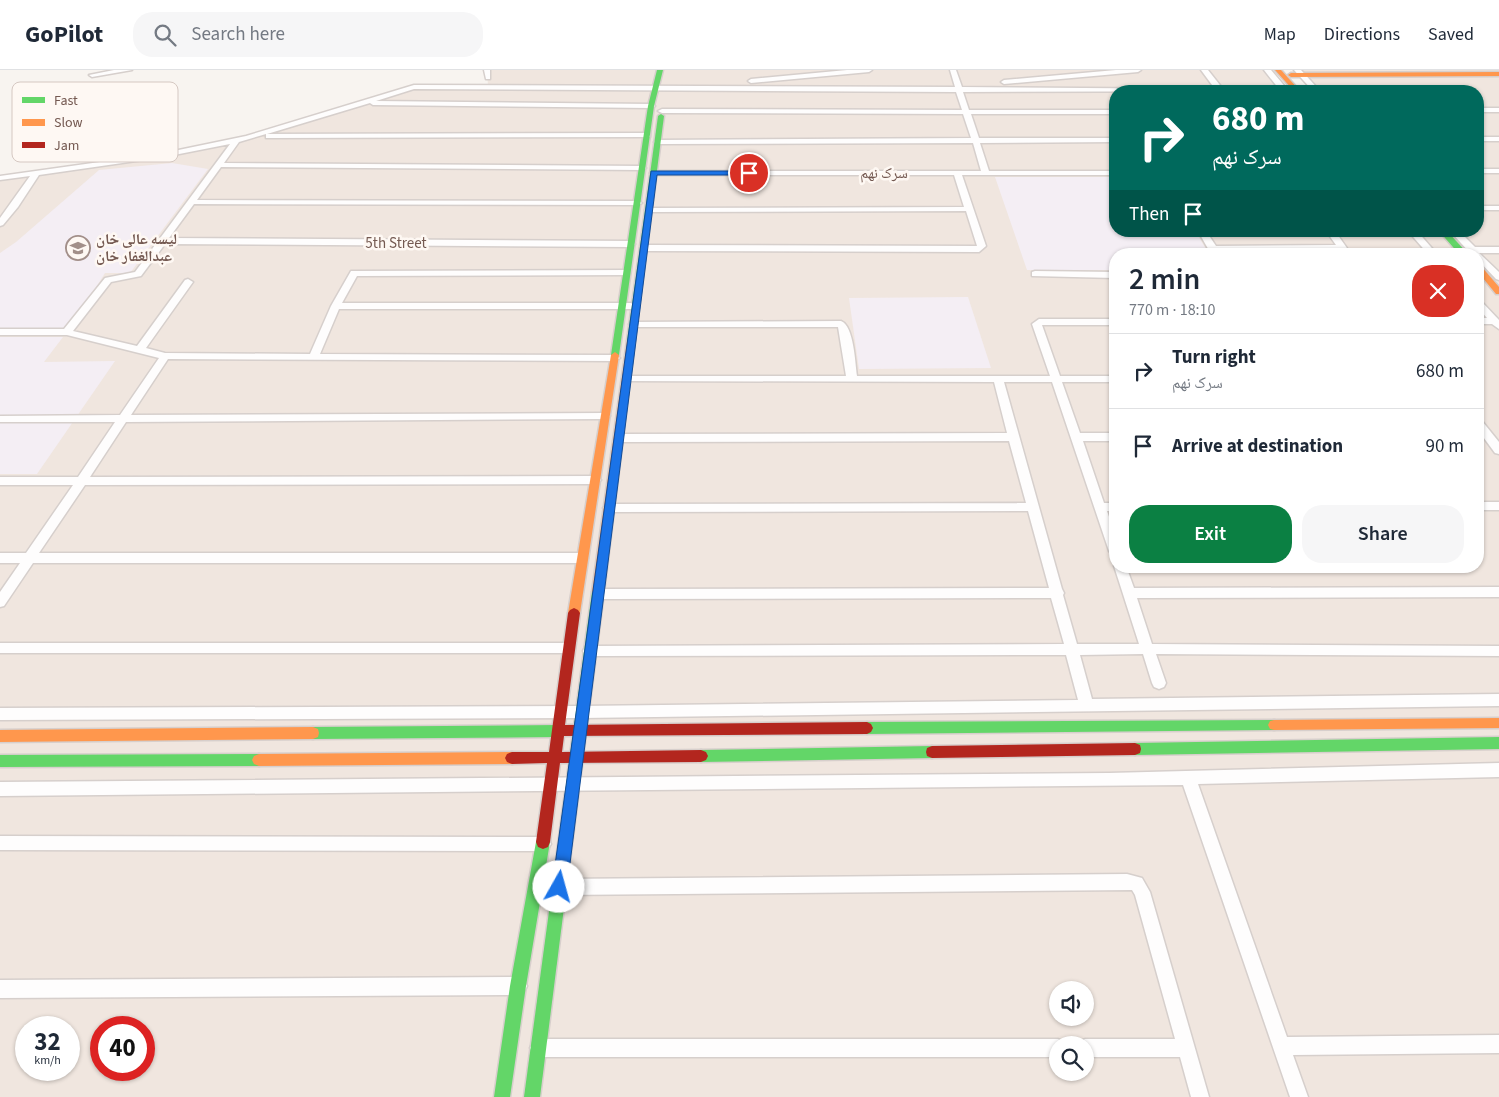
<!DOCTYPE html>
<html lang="en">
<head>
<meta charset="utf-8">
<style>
	body { margin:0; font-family:"Source Sans 3","Noto Naskh Arabic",sans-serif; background:#f6f6f7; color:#1f2937; height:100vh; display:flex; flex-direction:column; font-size:19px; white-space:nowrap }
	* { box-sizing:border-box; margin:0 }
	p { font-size:16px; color:#747a83 }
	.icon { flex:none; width:28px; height:28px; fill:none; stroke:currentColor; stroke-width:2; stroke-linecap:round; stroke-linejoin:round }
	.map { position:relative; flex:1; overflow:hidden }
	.drawer { position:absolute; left:1109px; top:178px; width:375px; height:325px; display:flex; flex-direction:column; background:#fff; border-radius:20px; box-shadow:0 1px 4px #0004 }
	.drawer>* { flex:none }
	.top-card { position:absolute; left:1109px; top:15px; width:375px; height:152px; border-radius:20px; box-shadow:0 1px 4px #0004; background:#00695c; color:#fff; overflow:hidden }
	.tools { position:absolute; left:1049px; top:911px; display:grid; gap:10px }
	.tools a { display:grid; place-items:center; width:45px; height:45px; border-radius:50%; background:#fff; box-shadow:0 1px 4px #0004; font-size:25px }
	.speed { position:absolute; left:15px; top:946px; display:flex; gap:10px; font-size:25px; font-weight:700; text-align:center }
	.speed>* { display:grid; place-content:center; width:65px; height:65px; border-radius:50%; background:#fff; box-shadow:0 1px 4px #0004; line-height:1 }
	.speed small { font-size:12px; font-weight:400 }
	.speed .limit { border:8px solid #d22; background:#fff; color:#111 }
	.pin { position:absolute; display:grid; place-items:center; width:42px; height:42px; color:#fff; margin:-21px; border:2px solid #fff; border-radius:50%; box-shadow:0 1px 5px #0007 }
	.me { position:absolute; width:55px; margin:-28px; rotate:7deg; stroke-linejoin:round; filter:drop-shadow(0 0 4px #0008) }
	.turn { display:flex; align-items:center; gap:18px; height:105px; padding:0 20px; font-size:22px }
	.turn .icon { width:65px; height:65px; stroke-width:2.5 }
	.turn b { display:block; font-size:35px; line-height:42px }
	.then { display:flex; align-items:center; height:48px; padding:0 20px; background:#0003; gap:10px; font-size:19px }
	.round { display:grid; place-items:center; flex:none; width:52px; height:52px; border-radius:20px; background:#f6f6f7 }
	.summary { display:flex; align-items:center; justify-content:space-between; height:85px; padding:0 20px }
	h1 { font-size:30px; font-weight:600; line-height:38px }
	.cta { display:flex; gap:10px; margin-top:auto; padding:10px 20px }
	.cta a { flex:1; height:58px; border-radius:20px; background:#0b8043; color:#fff; font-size:20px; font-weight:600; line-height:58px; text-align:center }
	.cta a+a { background:#f6f6f7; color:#1f2937 }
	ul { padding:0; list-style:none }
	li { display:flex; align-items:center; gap:15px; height:75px; padding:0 20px; border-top:1px solid #e0e1e3 }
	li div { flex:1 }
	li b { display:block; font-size:19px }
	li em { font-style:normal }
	header { display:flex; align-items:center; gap:30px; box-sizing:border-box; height:70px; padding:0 25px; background:#fff; border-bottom:1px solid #e0e1e3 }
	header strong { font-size:24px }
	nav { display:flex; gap:28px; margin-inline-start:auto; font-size:18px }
	.search { width:350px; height:45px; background:#f6f6f7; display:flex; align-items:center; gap:12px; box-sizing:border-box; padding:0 18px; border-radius:20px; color:#747a83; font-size:19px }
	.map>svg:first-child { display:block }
	.residential { fill:#f0e6df; fill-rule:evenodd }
	.education { fill:#f4eef4 }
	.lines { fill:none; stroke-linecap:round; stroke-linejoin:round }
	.street-casing { stroke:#d6cfcc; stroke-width:3 }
	.fast-casing { stroke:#d7cfcc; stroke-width:3 }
	.slow-casing { stroke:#d7cfcc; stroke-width:3 }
	.jam-casing { stroke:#d7cfcc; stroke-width:3 }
	.street { fill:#fefdfd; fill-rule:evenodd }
	.fast { fill:#63d668; fill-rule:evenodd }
	.slow { fill:#ff974d; fill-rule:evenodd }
	.jam { fill:#b3261e; fill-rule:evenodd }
	.route { fill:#1a73e8; stroke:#114b97 }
	.labels { text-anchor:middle; stroke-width:5; stroke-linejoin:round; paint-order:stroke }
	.far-street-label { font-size:15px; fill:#745951; stroke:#fef8f3 }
	.far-poi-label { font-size:15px; font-weight:bold; fill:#745951; stroke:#fef8f3; text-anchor:start }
	.key { fill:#fef8f3; stroke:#d5c8c2; stroke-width:1 }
	.key-label { font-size:14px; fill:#745951 }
</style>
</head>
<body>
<header>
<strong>GoPilot</strong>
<div class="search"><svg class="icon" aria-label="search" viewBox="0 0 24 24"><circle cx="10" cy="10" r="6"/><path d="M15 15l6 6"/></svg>Search here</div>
<nav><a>Map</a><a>Directions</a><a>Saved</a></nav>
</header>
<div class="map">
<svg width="1499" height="1027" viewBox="0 0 1499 1027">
	<rect width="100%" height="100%" fill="#f8f4f0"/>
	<path class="residential" d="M487 0H1267L1284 20 1314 14 1301 0H1499V1027H0V108L164 85 247 68 408 18 488 16ZM1115 21H1478V161H1115ZM1115 184H1478V496H1115ZM1058 920H1085V948H1058ZM26 958H69V1000H26ZM101 958H144V1000H101ZM1058 975H1085V1002H1058Z"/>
	<g class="education">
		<path d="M172 93 208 99 130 203H105L70 259 0 258V183L16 172 99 100Z"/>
		<path d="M995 107H1115V161H1195L1209 184H1115V200H1027Z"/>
		<path d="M968 227 991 298 859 299 849 228Z"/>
		<path d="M0 267H63L44 292 115 291 37 404H0Z"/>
	</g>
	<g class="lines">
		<defs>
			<g id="street">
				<path d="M114 0H132L92 7 89 5Z"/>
				<path d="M484 0H490V9H486Z"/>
				<path d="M847 0H872L869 2 751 13 748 11 751 9Z"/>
				<path d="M950 0H956L962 17 1215 19 1201 0H1208L1223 19H1279L1264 0H1271L1287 19H1305L1308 21 963 22 969 40H1115V44H971L979 68H1115V72L980 73 989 101H1115V105H962L986 176 979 182 644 181 640 178 644 175 977 176 966 141 649 142 645 140 649 138 964 137 954 105H654L650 103 654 101H981L973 73 658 74 654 72 658 70 971 68 963 44 662 43 658 41 662 39 962 40 956 22 414 19 376 31 651 34 655 36 651 38 373 35 370 33 267 64 650 63V67H647L269 68H266V64L239 72 224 93 642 96 646 98 642 100 221 97 197 130 638 131 642 133 638 135 194 134 169 168 631 171 635 174 631 177 165 174 141 206 111 212 73 261 137 276 185 210 188 209 193 212 146 278 165 283 310 284 331 236 351 201 626 200 630 203 629 205 357 206 342 233H631L636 236 631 239H339L320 284 615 285 620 288 615 291 168 289 131 345 605 343 610 346 605 349 126 352 90 407 595 406 601 410 595 414 85 415 39 483H582L588 488 582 493H33L4 536 0 537V522L20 493H0V483H26L73 415H0V407H78L115 352H0V346L120 345 159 288 67 265H0V259H64L105 208 135 202 230 74 164 87 39 105 18 137 3 155 0 156V148L30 106 0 110V106L164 83 246 66 414 15 955 17Z"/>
				<path d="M1116 0H1141L1138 2 1004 14 1001 12 1004 10Z"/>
				<path d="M1294 0H1301L1320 21H1313Z"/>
				<rect x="1478" y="38" width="21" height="4"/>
				<rect x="1478" y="67" width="21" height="4"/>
				<rect x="1478" y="99" width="21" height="4"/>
				<rect x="1478" y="136" width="21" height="4"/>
				<path d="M1198 161H1206L1216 176 1336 175 1326 161H1335L1349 181 1345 184 1340 181 1219 182 1220 184H1211Z"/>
				<path d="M1408 161H1417L1437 184H1428Z"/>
				<path d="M1450 161H1459L1475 177H1499V183H1479L1499 202V210L1496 209 1478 190V184H1471Z"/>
				<path d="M1035 201 1115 202V208L1032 206V202Z"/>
				<path d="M1478 230 1481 231 1499 250V259L1492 254H1478V248H1487L1478 238Z"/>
				<path d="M1039 249H1115V255H1042L1060 306H1115V312H1062L1080 363H1115V371H1083L1104 433H1115V441H1107L1115 464V486L1109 481 1052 312H1004L1062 519 1064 523 1063 525 1077 574H1139L1114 496 1115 494V496H1126L1134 518 1499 517V527L1137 528 1152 574 1499 576V586L1156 584 1166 613 1164 617 1159 619 1154 617 1152 613 1143 584 1080 585 1092 629 1499 624V636L582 648 0 650V638L582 636 1078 630 1066 585 590 586 585 585 583 581 585 577 590 576 1064 574 1051 528 598 529 594 527 592 524 594 521 598 519 1049 518 1028 441 609 442 603 438 609 434 1026 433 1009 371 619 372 614 368 619 364 1007 363 994 312 623 311 622 309 627 306H846L838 257H634L629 254 631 252 841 251C854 256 855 292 857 306H1050L1032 254Z"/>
				<path d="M1478 350 1482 351 1499 372V384L1495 383 1478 360Z"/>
				<rect x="1478" y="432" width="21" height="8"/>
				<path d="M0 573H568L573 574 575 578 573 582 568 583H0Z"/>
				<path d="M1499 693V707L1198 714 1287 967 1499 965V983L1293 985 1308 1027H1290L1183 715 0 726V712L1109 703Z"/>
				<path d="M0 766 543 767 548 769 551 774 548 779 543 781 0 780Z"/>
				<path d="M1127 804 1142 808 1150 822 1209 1027H1191L1180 987H1085V975H1077L1079 972 1085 969H1175L1135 825 1132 820 559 825 553 823 551 817 553 811 559 809Z"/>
				<path d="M518 907 524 910 527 916 524 922 518 925 0 928V910Z"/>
				<path d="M539 969H1058L1064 972 1066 975H1058V987H539L533 984 530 978 533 972Z"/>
			</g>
			<g id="fast">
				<path d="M657 0H663L654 36 619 285 615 288 611 285 648 36Z"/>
				<path d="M661 44 664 46 635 271 631 274 627 271 658 46Z"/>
				<path d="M1439 161H1447L1468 184H1459Z"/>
				<path d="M598 518 602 519 604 522 540 1027H524L592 522 594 519Z"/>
				<path d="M1274 650 1278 651 1280 655 1278 659 1274 660 867 664 863 662 861 658 863 654 867 652Z"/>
				<path d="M558 655 563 657 564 661 563 665 558 667 313 669 308 667 307 663 308 659 313 657Z"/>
				<path d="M1499 667V679L1135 685 1130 683 1129 679 1130 675 1135 673Z"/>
				<path d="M932 676 937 678 938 682 937 686 932 688 701 692 696 690 694 686 696 682 701 680Z"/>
				<path d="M259 684 264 686 266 690 264 694 259 696 0 697V685Z"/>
				<path d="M543 765 548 767 550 772 526 916 510 1027H494L510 916 536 772 538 767Z"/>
			</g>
			<g id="slow">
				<path d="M1275 0H1281L1300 21H1294Z"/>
				<path d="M1499 2V6L1291 7 1288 5 1291 3Z"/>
				<path d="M1478 196H1481L1499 217V224H1496L1478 202Z"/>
				<path d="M631 268 635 271 604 522 602 525H594L592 522 627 271Z"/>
				<path d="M615 282 619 285 580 543 578 546H570L568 543 611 285Z"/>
				<path d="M1499 648V658L1274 660 1270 659 1268 655 1270 651 1274 650Z"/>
				<path d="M313 657 318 659 319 663 318 667 313 669 0 672V660Z"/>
				<path d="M512 682 517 684 519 688 517 692 512 694 259 696 254 694 252 690 254 686 259 684Z"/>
			</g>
			<g id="jam">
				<path d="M574 538 578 540 580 543 565 655 867 652 871 654 873 658 871 662 867 664 564 666 562 682 701 680 706 682 708 686 706 690 701 692 560 693 550 772 548 777 543 779 538 777 536 772 547 693 512 694 507 692 505 688 507 684 512 682H549L568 543 570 540Z"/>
				<path d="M1135 673 1140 675 1141 679 1140 683 1135 685 932 688 927 686 926 682 927 678 932 676Z"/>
			</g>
		</defs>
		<use href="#street" class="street-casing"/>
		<use href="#fast" class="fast-casing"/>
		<use href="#slow" class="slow-casing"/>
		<use href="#jam" class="jam-casing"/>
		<use href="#street" class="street"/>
		<use href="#fast" class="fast"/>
		<use href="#slow" class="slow"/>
		<use href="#jam" class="jam"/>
	</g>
	<path class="route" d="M651 101H749L752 103 749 105H657L567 817 565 822 559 824 554 822 552 817Z"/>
	<defs>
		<symbol id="school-ring" viewBox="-11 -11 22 22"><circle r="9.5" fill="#fef8f3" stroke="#a28f89" stroke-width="1.5"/><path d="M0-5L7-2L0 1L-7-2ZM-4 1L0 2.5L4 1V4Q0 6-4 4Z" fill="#a28f89"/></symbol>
	</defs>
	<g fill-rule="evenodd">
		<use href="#school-ring" x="64" y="164" width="28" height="28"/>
	</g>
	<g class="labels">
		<g class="far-street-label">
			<text x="884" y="108">سرک نهم</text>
			<text x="396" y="178">5th Street</text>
		</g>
		<g class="far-poi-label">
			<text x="96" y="174">لیسه عالی خان<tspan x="96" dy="17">عبدالغفار خان</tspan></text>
		</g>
	</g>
	<rect x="12" y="12" width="166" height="80" rx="8" class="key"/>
	<rect x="22" y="27" width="23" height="6" fill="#63d668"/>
	<rect x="22" y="49" width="23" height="7" fill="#ff974d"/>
	<rect x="22" y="72" width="23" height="6" fill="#b3261e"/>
	<g class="key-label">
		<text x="54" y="35">Fast</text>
		<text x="54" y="57">Slow</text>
		<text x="54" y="80">Jam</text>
	</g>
</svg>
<div class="tools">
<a><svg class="icon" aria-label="sound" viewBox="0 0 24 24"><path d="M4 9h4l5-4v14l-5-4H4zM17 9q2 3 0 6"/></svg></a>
<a><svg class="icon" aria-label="search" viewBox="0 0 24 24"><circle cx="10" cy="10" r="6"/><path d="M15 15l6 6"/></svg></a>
</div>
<div class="speed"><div>32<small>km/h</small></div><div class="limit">40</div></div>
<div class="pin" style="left:749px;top:103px;background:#d93025"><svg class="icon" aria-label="arrive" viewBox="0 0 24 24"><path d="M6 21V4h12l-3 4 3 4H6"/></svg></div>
<svg class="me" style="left:559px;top:817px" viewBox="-20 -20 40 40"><circle r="19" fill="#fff"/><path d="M0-13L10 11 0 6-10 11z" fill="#1a73e8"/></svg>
<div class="top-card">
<div class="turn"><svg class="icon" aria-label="right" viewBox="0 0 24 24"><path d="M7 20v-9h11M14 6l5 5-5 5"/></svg><div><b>680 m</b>سرک نهم</div></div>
<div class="then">Then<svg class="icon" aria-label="arrive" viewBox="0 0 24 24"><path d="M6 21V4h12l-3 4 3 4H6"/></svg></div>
</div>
<section class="drawer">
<div class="summary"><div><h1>2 min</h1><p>770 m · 18:10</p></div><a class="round" style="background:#d93025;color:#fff"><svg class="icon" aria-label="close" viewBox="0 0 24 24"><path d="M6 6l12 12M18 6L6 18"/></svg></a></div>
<ul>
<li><svg class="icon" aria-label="right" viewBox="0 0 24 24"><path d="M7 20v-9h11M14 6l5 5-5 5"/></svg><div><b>Turn right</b><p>سرک نهم</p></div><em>680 m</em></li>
<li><svg class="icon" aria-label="arrive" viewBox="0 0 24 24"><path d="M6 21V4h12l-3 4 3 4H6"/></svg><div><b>Arrive at destination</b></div><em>90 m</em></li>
</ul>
<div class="cta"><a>Exit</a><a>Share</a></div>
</section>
</div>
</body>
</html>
